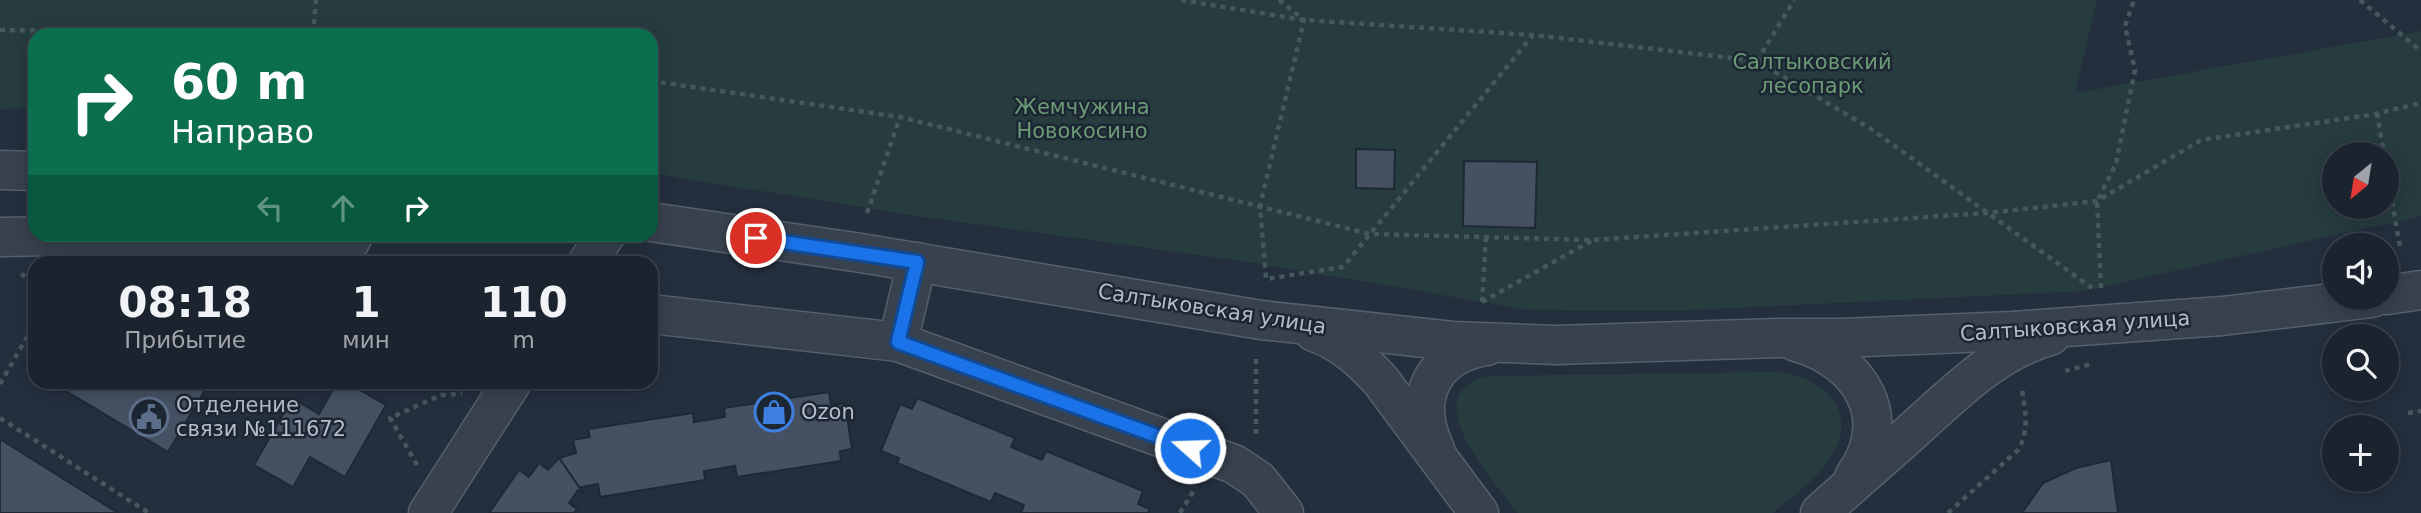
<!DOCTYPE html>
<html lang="ru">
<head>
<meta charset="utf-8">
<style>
	body { margin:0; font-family:"DejaVu Sans",sans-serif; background:#242b36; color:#f1f3f6; height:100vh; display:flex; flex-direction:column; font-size:26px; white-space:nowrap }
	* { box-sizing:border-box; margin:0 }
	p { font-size:23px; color:#a0a4aa }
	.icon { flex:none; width:38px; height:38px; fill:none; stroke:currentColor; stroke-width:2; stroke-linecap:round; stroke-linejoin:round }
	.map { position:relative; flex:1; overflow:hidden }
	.details { position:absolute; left:28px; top:256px; width:630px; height:133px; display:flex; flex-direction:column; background:#1b232e; border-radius:21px; box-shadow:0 4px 18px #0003,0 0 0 2px #39404a }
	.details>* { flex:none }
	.guide { position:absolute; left:28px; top:28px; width:630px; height:214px; border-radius:21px; box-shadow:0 4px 18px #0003,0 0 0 2px #39404a; background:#0b6e4f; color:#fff; overflow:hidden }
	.needle { width:46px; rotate:210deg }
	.tools { position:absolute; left:2322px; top:142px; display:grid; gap:14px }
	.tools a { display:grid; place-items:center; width:77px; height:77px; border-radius:50%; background:#1b232e; box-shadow:0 4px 18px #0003,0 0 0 2px #39404a; font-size:35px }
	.pin { position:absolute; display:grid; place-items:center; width:60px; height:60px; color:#fff; margin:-30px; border:4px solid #fff; border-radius:50%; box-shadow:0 2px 7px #0007 }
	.me { position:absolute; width:77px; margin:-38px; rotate:290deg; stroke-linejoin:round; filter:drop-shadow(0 0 5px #0008) }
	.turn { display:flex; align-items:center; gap:24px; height:147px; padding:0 28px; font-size:32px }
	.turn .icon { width:91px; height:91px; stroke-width:2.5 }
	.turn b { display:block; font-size:49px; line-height:60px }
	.lanes { display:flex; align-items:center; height:66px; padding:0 28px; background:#0003; justify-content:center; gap:35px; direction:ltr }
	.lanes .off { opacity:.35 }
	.eta { display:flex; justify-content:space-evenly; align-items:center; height:119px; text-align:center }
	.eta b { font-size:42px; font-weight:800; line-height:49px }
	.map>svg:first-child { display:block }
	.green { fill:#263c3f; fill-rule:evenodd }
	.building { fill:#455162; stroke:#1f2835; stroke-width:2 }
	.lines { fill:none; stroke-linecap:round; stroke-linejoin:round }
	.minor-casing { stroke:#565f6c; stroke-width:41 }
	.path { stroke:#44595c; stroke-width:4.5; stroke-dasharray:5 5; stroke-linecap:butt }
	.minor { stroke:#38414e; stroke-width:38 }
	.route-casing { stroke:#114b97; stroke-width:18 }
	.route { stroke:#1a73e8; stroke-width:12 }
	.labels { text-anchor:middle; stroke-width:5; stroke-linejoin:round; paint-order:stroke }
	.park-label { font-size:21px; fill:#6b9a76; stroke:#1d2633 }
	.street-label { font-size:21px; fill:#b4bcc9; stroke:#1d2633 }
	.poi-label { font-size:21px; fill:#b4bcc9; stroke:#1d2633; text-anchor:start }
</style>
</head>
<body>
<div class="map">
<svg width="2421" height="513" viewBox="0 0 2421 513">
	<rect width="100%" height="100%" fill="#242f3e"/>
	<g class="green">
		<path d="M0 0H2097L2075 93 2421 31V216L2084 291 1671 311 1531 310 1248 262 909 215 651 173V35H35V108L0 109ZM2334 154H2387V206H2334Z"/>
		<path d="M1776 372C1798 374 1819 381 1833 400 1864 445 1804 487 1773 513H1518C1494 482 1408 388 1493 376Z"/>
	</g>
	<g class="building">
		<path d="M1356 149 1395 150 1394 189 1356 188Z"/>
		<path d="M1464 161 1537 162 1535 228 1463 226Z"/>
		<path d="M90 256 101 262H86Z"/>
		<path d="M35 347V372L24 366Z"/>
		<path d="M51 382H210L168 452Z"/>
		<path d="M337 382H346L386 405 345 477 310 457 293 487 254 465 292 398 319 414Z"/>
		<path d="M829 392 831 405 845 403 852 449 840 451 841 461 737 477 735 466 704 471 705 480 600 497 598 484 581 487 583 493 559 458 576 453 573 440 590 437 588 429 693 413 694 422 725 417 724 408Z"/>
		<path d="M917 398 1015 438 1011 447 1042 460 1046 451 1143 491 1138 504 1150 509 1148 513H1021L1024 505 995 493 991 502 897 463 899 458 881 451 900 404 912 409Z"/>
		<path d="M0 439 118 513H0Z"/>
		<path d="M559 458 583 493 578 490 569 503 577 509 574 513H489L519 470 529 477 539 463 548 470Z"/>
		<path d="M2111 460 2118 513H2022L2043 483 2076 468Z"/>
	</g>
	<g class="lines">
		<defs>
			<g id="minor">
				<path d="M0 170 35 171"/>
				<path d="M651 222 861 253 1261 320 1452 341 1556 345 1777 338H1842L2012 331 2222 316 2372 298"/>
				<path d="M0 237 109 235 266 252 323 262"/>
				<path d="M339 262 354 234"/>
				<path d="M588 262 606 234"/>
				<path d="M2387 295 2421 290"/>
				<path d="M651 314 898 342 1234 464 1258 480 1284 513"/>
				<path d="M1314 332C1342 342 1361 359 1381 381L1479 513"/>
				<path d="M898 342 917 262"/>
				<path d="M1796 342C1861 360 1896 418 1854 477"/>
				<path d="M1435 449C1411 399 1432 354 1487 346"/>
				<path d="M428 513 512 382"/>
				<path d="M1820 513C1852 484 1885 456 1917 427 1956 392 1997 350 2050 336"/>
			</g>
		</defs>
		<use href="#minor" class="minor-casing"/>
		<g class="path">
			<path d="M1181 0 1304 20 1533 35 1757 61 1871 129 2092 288"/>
			<path d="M1279 0 1304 20 1260 206 1266 279 1343 267 1533 35"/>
			<path d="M2360 0 2421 51"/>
			<path d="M0 30 324 35"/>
			<path d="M313 34 316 0"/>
			<path d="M1757 61 1794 0"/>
			<path d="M651 81 900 117 1370 234 1592 240 1987 213 2097 201 2201 140 2370 115 2421 103"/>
			<path d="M2377 113 2384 154"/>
			<path d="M2387 172 2400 247"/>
			<path d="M867 213 900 117"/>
			<path d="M21 274 35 283"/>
			<path d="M2101 288 2097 201 2116 164 2135 70 2125 26 2134 0"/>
			<path d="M1482 302 1591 241"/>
			<path d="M1482 302 1486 237"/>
			<path d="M2065 371 2091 364"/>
			<path d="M0 384 35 323"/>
			<path d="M2408 413 2421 411"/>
			<path d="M0 418 149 513"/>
			<path d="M1256 434V355"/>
			<path d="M417 465 390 418 441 395 462 394"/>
			<path d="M1180 513 1196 487"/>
			<path d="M1948 513 2018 450C2030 430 2025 412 2022 389L2025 388"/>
		</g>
		<use href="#minor" class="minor"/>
	</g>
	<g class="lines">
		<defs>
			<path id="route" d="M756 238 917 262 898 342 1190 448"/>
		</defs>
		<use href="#route" class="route-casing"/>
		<use href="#route" class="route"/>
	</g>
	<defs>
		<symbol id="shop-ring" viewBox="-11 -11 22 22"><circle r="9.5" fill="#1d2633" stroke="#3f7fe0" stroke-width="1.5"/><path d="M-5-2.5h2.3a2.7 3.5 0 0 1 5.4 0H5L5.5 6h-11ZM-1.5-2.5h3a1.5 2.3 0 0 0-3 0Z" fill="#3f7fe0"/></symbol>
		<symbol id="civic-ring" viewBox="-11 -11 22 22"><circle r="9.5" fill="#1d2633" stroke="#5c6f8a" stroke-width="1.5"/><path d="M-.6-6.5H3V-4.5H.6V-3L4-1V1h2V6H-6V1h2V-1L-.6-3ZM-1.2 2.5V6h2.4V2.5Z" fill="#5c6f8a"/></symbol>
	</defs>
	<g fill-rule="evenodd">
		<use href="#shop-ring" x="752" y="390" width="44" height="44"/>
		<use href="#civic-ring" x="127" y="395" width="44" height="44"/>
	</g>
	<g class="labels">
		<g class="park-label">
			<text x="1812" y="69">Салтыковский<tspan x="1812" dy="24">лесопарк</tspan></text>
			<text x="1082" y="114">Жемчужина<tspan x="1082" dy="24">Новокосино</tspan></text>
		</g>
		<g class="street-label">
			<text transform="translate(1212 309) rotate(9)" y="7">Салтыковская улица</text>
			<text transform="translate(2075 326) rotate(-4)" y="7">Салтыковская улица</text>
		</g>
		<g class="poi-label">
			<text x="176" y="412">Отделение<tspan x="176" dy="24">связи №111672</tspan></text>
			<text x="801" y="419">Ozon</text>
		</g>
	</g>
</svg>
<div class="tools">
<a><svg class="needle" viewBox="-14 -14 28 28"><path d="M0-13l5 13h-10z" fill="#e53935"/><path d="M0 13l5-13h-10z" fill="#a0a4aa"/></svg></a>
<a><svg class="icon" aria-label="sound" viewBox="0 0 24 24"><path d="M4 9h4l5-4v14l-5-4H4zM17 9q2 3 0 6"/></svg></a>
<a><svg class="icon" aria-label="search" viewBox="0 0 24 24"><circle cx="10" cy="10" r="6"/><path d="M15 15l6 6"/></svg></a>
<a>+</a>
</div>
<div class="pin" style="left:756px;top:238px;background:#d93025"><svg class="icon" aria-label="arrive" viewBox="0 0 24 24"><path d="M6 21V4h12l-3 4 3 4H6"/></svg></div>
<svg class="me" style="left:1190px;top:448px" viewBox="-20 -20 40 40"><circle r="17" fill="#1a73e8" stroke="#fff" stroke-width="3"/><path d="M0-11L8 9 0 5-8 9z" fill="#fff"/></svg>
<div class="guide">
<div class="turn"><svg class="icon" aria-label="right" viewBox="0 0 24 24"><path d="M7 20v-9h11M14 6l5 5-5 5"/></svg><div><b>60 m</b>Направо</div></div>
<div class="lanes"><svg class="icon off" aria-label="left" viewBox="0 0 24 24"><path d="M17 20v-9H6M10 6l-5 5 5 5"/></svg><svg class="icon off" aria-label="ahead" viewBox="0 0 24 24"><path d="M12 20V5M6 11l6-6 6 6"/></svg><svg class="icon" aria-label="right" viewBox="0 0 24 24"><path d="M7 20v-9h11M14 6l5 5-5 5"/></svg></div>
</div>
<section class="details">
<div class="eta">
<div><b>08:18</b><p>Прибытие</p></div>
<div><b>1</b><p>мин</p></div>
<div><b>110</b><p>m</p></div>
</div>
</section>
</div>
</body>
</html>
